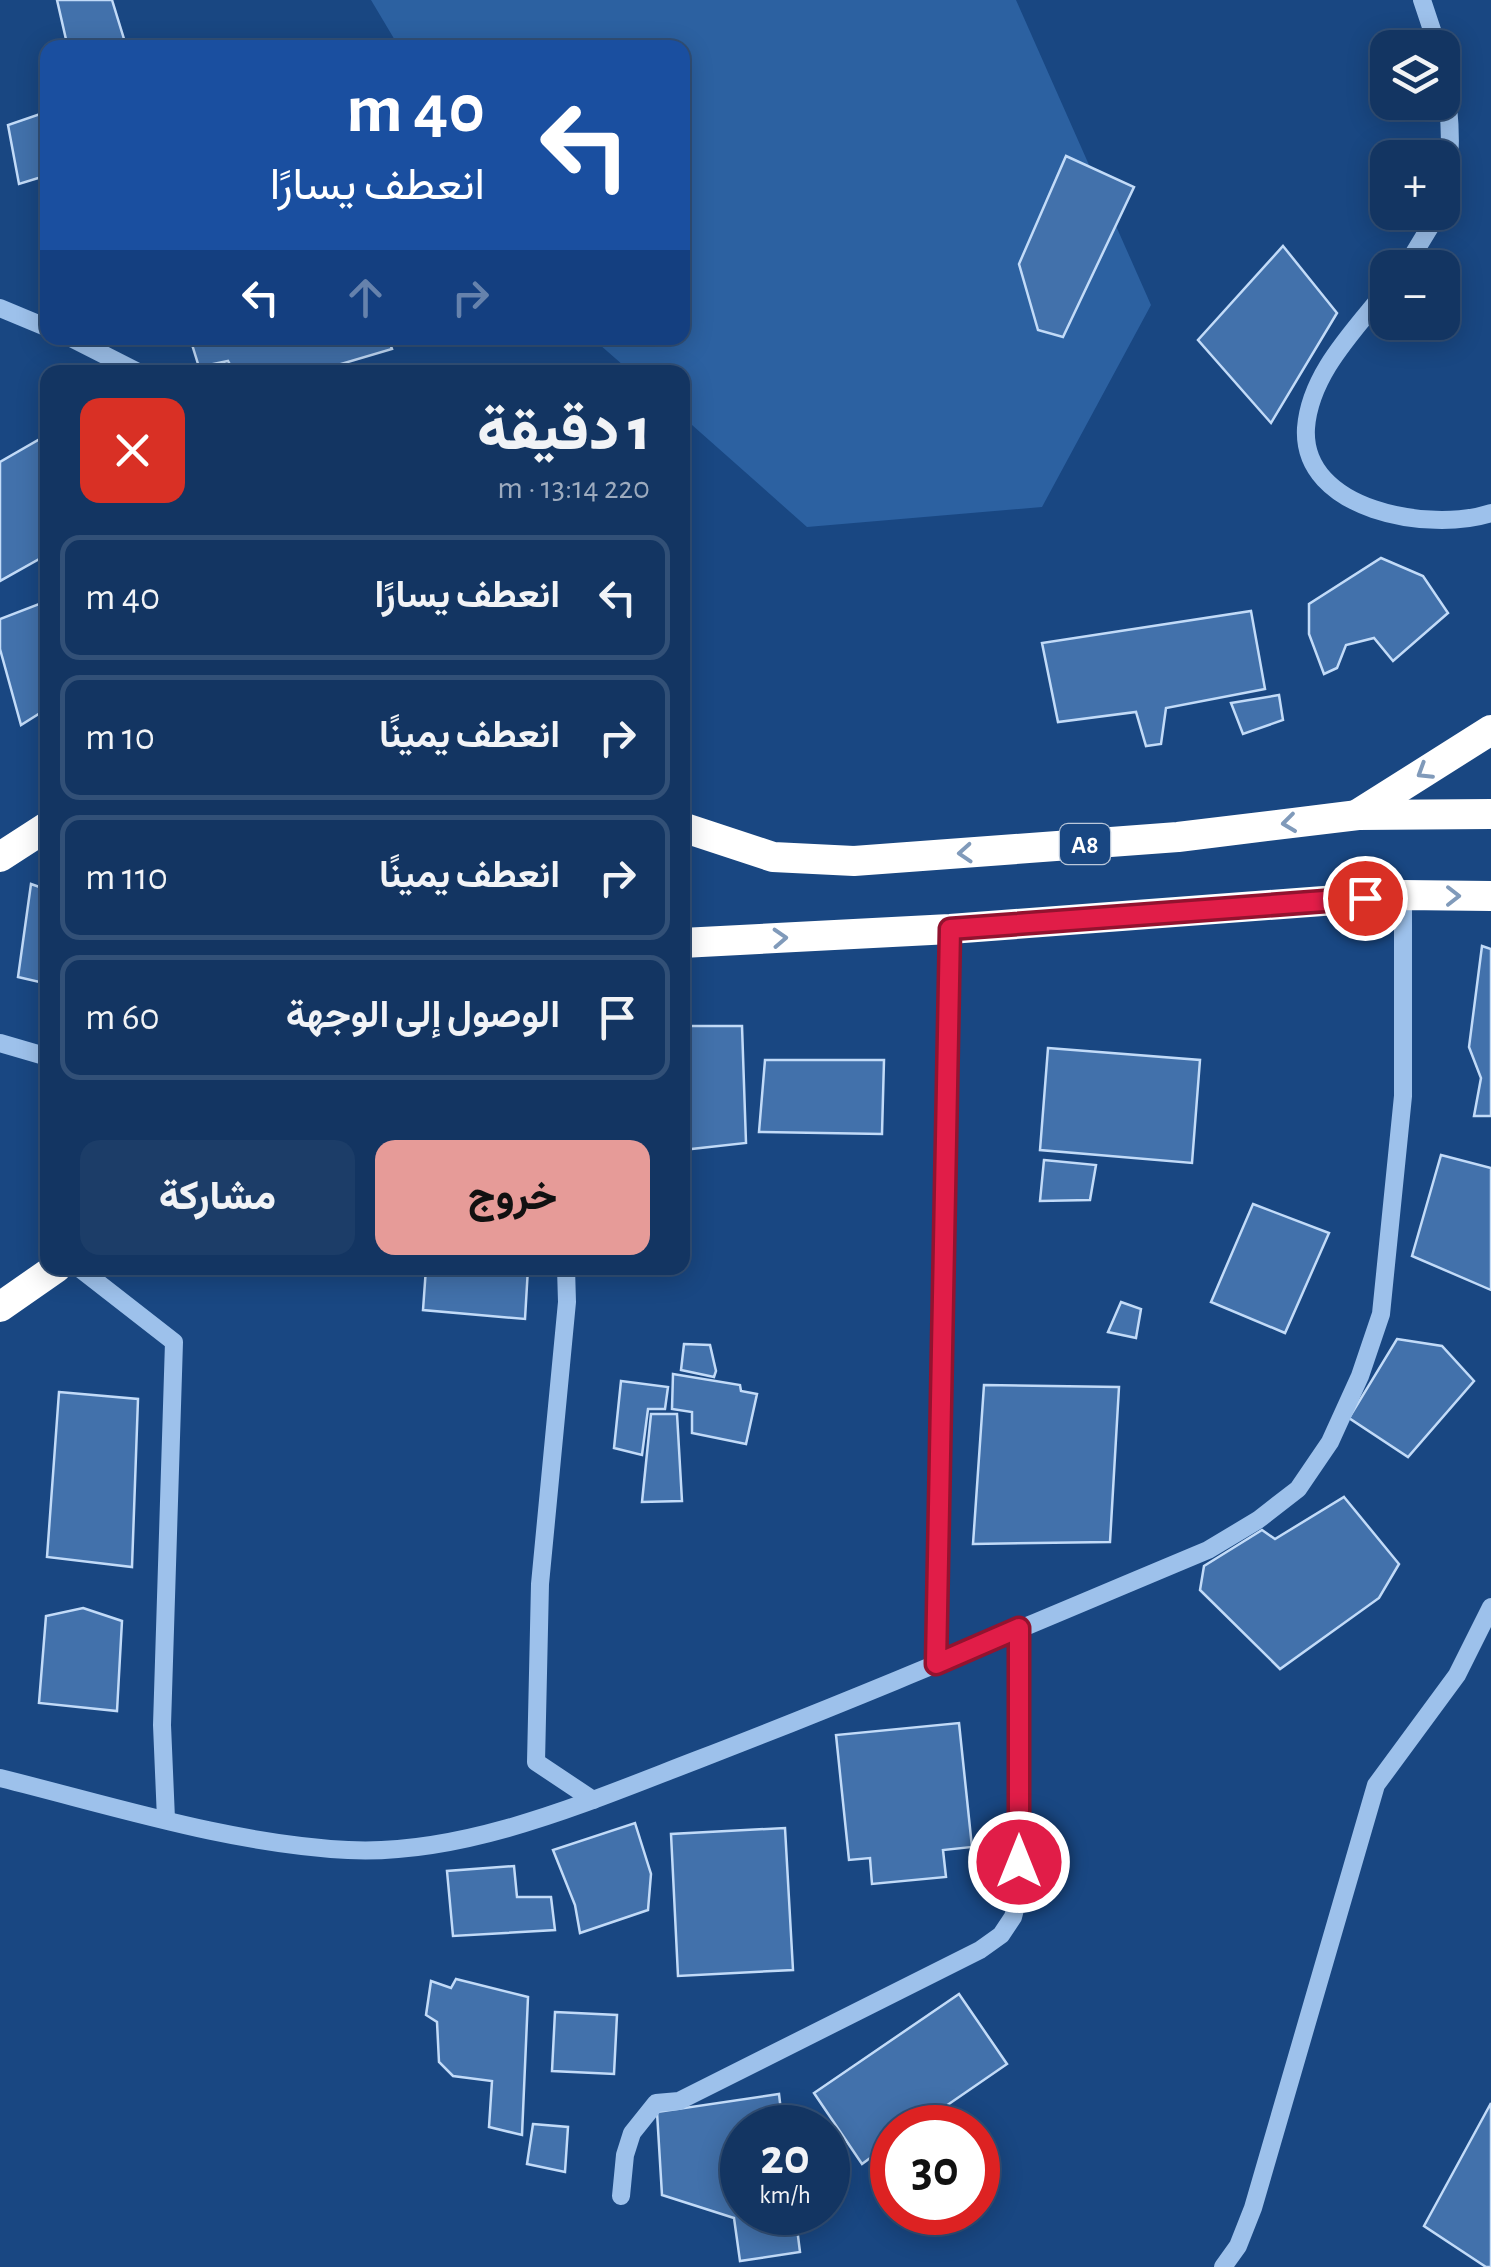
<!DOCTYPE html>
<html lang="ar">
<head>
<meta charset="utf-8">
<style>
	body { margin:0; font-family:"Alegreya Sans",Vazirmatn,sans-serif; background:#1c3d68; color:#f1f3f6; direction:rtl; height:100vh; display:flex; flex-direction:column; font-size:38px; white-space:nowrap }
	* { box-sizing:border-box; margin:0 }
	p { font-size:32px; color:#9dabbe }
	.icon { flex:none; width:55px; height:55px; fill:none; stroke:currentColor; stroke-width:2; stroke-linecap:round; stroke-linejoin:round }
	.map { position:relative; flex:1; overflow:hidden; direction:ltr }
	.panel { position:absolute; left:40px; top:365px; width:650px; height:910px; display:flex; flex-direction:column; background:#133562; border-radius:20px; box-shadow:0 5px 25px #0003,0 0 0 2px #325077; direction:rtl }
	.panel>* { flex:none }
	.banner { position:absolute; left:40px; top:40px; width:650px; height:305px; border-radius:20px; box-shadow:0 5px 25px #0003,0 0 0 2px #325077; direction:rtl; background:#1a4fa0; color:#fff; overflow:hidden }
	.controls { position:absolute; left:1370px; top:30px; display:grid; gap:20px }
	.controls a { display:grid; place-items:center; width:90px; height:90px; border-radius:20px; background:#133562; box-shadow:0 5px 25px #0003,0 0 0 2px #325077; font-size:50px }
	.speed { position:absolute; left:720px; top:2105px; display:flex; gap:20px; font-size:50px; font-weight:700; text-align:center }
	.speed>* { display:grid; place-content:center; width:130px; height:130px; border-radius:50%; background:#133562; box-shadow:0 5px 25px #0003,0 0 0 2px #325077; line-height:1 }
	.speed small { font-size:25px; font-weight:400 }
	.speed .limit { border:15px solid #d22; background:#fff; color:#111 }
	.pin { position:absolute; display:grid; place-items:center; width:85px; height:85px; color:#fff; margin:-42px; border:5px solid #fff; border-radius:50%; box-shadow:0 2px 10px #0007 }
	.me { position:absolute; width:110px; margin:-55px; rotate:0deg; stroke-linejoin:round; filter:drop-shadow(0 0 8px #0008) }
	.turn { display:flex; align-items:center; gap:35px; height:210px; padding:0 40px; font-size:45px }
	.turn .icon { width:130px; height:130px; stroke-width:2.5 }
	.turn b { display:block; font-size:70px; line-height:85px }
	.lanes { display:flex; align-items:center; height:95px; padding:0 40px; background:#0003; justify-content:center; gap:50px; direction:ltr }
	.lanes .off { opacity:.35 }
	.round { display:grid; place-items:center; flex:none; width:105px; height:105px; border-radius:20px; background:#1c3d68 }
	.head { display:flex; align-items:center; justify-content:space-between; height:170px; padding:0 40px }
	h1 { font-size:60px; font-weight:800; line-height:75px }
	.cta { display:flex; gap:20px; margin-top:auto; padding:20px 40px }
	.cta a { flex:1; height:115px; border-radius:20px; background:#e69b98; color:#111; font-size:40px; font-weight:800; line-height:115px; text-align:center }
	.cta a+a { background:#1c3d68; color:#f1f3f6 }
	ul { padding:0; list-style:none }
	li { display:flex; align-items:center; gap:30px; height:125px; margin:0 20px 15px; padding:0 20px; border:5px solid #325077; border-radius:20px }
	li div { flex:1 }
	li b { display:block; font-size:38px }
	li em { font-style:normal }
	.map>svg:first-child { display:block }
	.green { fill:#2c61a1 }
	.building { fill:#4271ab; stroke:#c2dbf8; stroke-width:2.5 }
	.lines { fill:none; stroke-linecap:round; stroke-linejoin:round }
	.minor { stroke:#9dc1eb; stroke-width:18 }
	.highway { stroke:#fff; stroke-width:30 }
	.oneway { stroke:#809aba }
	.route-casing { stroke:#92132f; stroke-width:25 }
	.route { stroke:#e11d48; stroke-width:18 }
	.labels { text-anchor:middle; stroke-width:8; stroke-linejoin:round; paint-order:stroke }
	.shield { fill:#194782; stroke:#bac8da; stroke-width:2.5 }
	.shield-label { font-size:25px; font-weight:bold; fill:#fff }
</style>
</head>
<body>
<div class="map">
<svg width="1491" height="2267" viewBox="0 0 1491 2267">
	<rect width="100%" height="100%" fill="#194782"/>
	<path class="green" d="M371 0H1016L1151 305 1042 507 807 527 683 417 682 372H631L592 338H682V48L399 47Z"/>
	<g class="building">
		<path d="M57 0H112L124 39 68 48Z"/>
		<path d="M46 112 48 175 19 184 8 125Z"/>
		<path d="M1066 156 1134 187 1063 337 1038 330 1019 264Z"/>
		<path d="M1283 246 1337 313 1271 423 1198 340Z"/>
		<path d="M190 338H388L392 349 314 372H234L228 361 199 367Z"/>
		<path d="M40 439 48 451V554L0 581V462Z"/>
		<path d="M1381 558 1423 576 1448 613 1393 661 1374 638 1346 645 1337 668 1324 674 1309 634V604Z"/>
		<path d="M39 604 48 607V708L21 725 0 649V619Z"/>
		<path d="M1251 611 1265 689 1166 708 1161 744 1146 746 1136 712 1058 722 1042 643Z"/>
		<path d="M1279 695 1283 720 1243 734 1231 703Z"/>
		<path d="M31 884 48 890V984L18 977Z"/>
		<path d="M1482 946 1491 949V1116H1474L1481 1078 1469 1047Z"/>
		<path d="M682 1026H742L746 1143 682 1150Z"/>
		<path d="M1048 1048 1200 1060 1192 1163 1040 1150Z"/>
		<path d="M765 1060H884L882 1134 759 1132Z"/>
		<path d="M1441 1155 1491 1168V1290L1412 1256Z"/>
		<path d="M1044 1160 1096 1165 1090 1200 1040 1201Z"/>
		<path d="M1253 1204 1329 1233 1285 1333 1211 1302Z"/>
		<path d="M426 1268H528L525 1319 423 1310Z"/>
		<path d="M1121 1302 1141 1309 1136 1338 1108 1332Z"/>
		<path d="M1397 1339 1442 1346 1474 1381 1408 1457 1349 1418Z"/>
		<path d="M684 1344 710 1345 716 1371 714 1377 681 1370Z"/>
		<path d="M673 1374 740 1385 741 1391 757 1394 746 1444 692 1433V1412L672 1409Z"/>
		<path d="M621 1381 668 1387 665 1409H648L642 1455 614 1448Z"/>
		<path d="M984 1385 1119 1387 1110 1542 973 1544Z"/>
		<path d="M59 1392 138 1399 132 1567 47 1557Z"/>
		<path d="M651 1414H677L682 1501 642 1502Z"/>
		<path d="M1344 1497 1399 1564 1379 1598 1280 1669 1200 1590 1204 1566 1262 1530 1275 1539Z"/>
		<path d="M83 1608 122 1621 117 1711 39 1703 46 1616Z"/>
		<path d="M959 1723 972 1847 943 1850 946 1877 872 1884 870 1858 849 1860 836 1735Z"/>
		<path d="M635 1823 651 1874 648 1910 580 1933 575 1905 553 1850Z"/>
		<path d="M785 1828 793 1970 678 1976 671 1834Z"/>
		<path d="M514 1866 517 1897H551L555 1930 453 1936 447 1871Z"/>
		<path d="M456 1979 528 1997 522 2135 489 2127 492 2081 453 2076 439 2062 437 2022 426 2015 431 1981 451 1988Z"/>
		<path d="M959 1994 1007 2064 914 2128H892V2142L862 2164 814 2093Z"/>
		<path d="M555 2012 617 2015 614 2074 552 2071Z"/>
		<path d="M779 2094 783 2128H742V2212H795L800 2252 740 2261 734 2218 662 2195 657 2112Z"/>
		<path d="M1491 2103V2267H1486L1424 2226Z"/>
		<path d="M533 2124 568 2127 565 2172 527 2164Z"/>
	</g>
	<g class="lines">
		<g class="minor">
			<path d="M1422 0 1438 48"/>
			<path d="M1442 66C1450 108 1455 158 1442 199"/>
			<path d="M1405 268 1439 212"/>
			<path d="M1388 288C1356 329 1310 373 1306 428 1301 511 1430 533 1491 513"/>
			<path d="M0 308 48 328"/>
			<path d="M71 338 138 372"/>
			<path d="M0 1043 48 1057"/>
			<path d="M79 1268 174 1342 162 1725 166 1819"/>
			<path d="M566 1268 567 1302 540 1584 536 1762 593 1800"/>
			<path d="M937 1664 950 929"/>
			<path d="M0 1778C113 1806 231 1844 348 1850 465 1856 590 1801 697 1760 869 1694 1038 1621 1208 1550L1258 1520 1298 1489 1330 1442 1360 1376 1381 1314 1403 1096V895"/>
			<path d="M621 2196 625 2155 632 2133 656 2103 679 2101 980 1950 1001 1935 1013 1917 1019 1894V1628"/>
			<path d="M1223 2267 1238 2246 1253 2208 1376 1785 1457 1675 1491 1607"/>
		</g>
		<g class="highway">
			<path d="M1358 814 1491 730"/>
			<path d="M682 827 773 857 854 861 1178 837 1358 815 1491 814"/>
			<path d="M0 857 48 826"/>
			<path d="M682 943 950 929 1403 895 1491 896"/>
			<path d="M0 1307 56 1268"/>
		</g>
	</g>
	<defs><path id="oneway-chevron" d="M-2-3.5L2.5 0L-2 3.5" fill="none" stroke-width="1.6" stroke-linecap="round" stroke-linejoin="round" transform="scale(2.5)"/></defs>
	<g class="oneway">
		<use href="#oneway-chevron" transform="translate(1424 772) rotate(148)"/>
		<use href="#oneway-chevron" transform="translate(1289 823) rotate(173)"/>
		<use href="#oneway-chevron" transform="translate(965 853) rotate(176)"/>
		<use href="#oneway-chevron" transform="translate(1453 896)"/>
		<use href="#oneway-chevron" transform="translate(780 938) rotate(-3)"/>
	</g>
	<g class="lines">
		<defs>
			<path id="route" d="M1019 1862V1628L936 1664 950 929 1365 898"/>
		</defs>
		<use href="#route" class="route-casing"/>
		<use href="#route" class="route"/>
	</g>
	<g class="labels">
		<rect class="shield" x="1060" y="824" width="50" height="40" rx="8"/>
		<g class="shield-label">
			<text x="1085" y="853">A8</text>
		</g>
	</g>
</svg>
<div class="controls">
<a><svg class="icon" aria-label="layers" viewBox="0 0 24 24"><path d="M12 4l9 5-9 5-9-5zM3 14l9 5 9-5"/></svg></a>
<a>+</a>
<a>−</a>
</div>
<div class="speed"><div>20<small>km/h</small></div><div class="limit">30</div></div>
<div class="pin" style="left:1365px;top:898px;background:#d93025"><svg class="icon" aria-label="arrive" viewBox="0 0 24 24"><path d="M6 21V4h12l-3 4 3 4H6"/></svg></div>
<svg class="me" style="left:1019px;top:1862px" viewBox="-20 -20 40 40"><circle r="17" fill="#e11d48" stroke="#fff" stroke-width="3"/><path d="M0-11L8 9 0 5-8 9z" fill="#fff"/></svg>
<div class="banner">
<div class="turn"><svg class="icon" aria-label="left" viewBox="0 0 24 24"><path d="M17 20v-9H6M10 6l-5 5 5 5"/></svg><div><b>40 m</b>انعطف يسارًا</div></div>
<div class="lanes"><svg class="icon" aria-label="left" viewBox="0 0 24 24"><path d="M17 20v-9H6M10 6l-5 5 5 5"/></svg><svg class="icon off" aria-label="ahead" viewBox="0 0 24 24"><path d="M12 20V5M6 11l6-6 6 6"/></svg><svg class="icon off" aria-label="right" viewBox="0 0 24 24"><path d="M7 20v-9h11M14 6l5 5-5 5"/></svg></div>
</div>
<section class="panel">
<div class="head"><div><h1>1 دقيقة</h1><p>220 m · 13:14</p></div><a class="round" style="background:#d93025;color:#fff"><svg class="icon" aria-label="close" viewBox="0 0 24 24"><path d="M6 6l12 12M18 6L6 18"/></svg></a></div>
<ul>
<li><svg class="icon" aria-label="left" viewBox="0 0 24 24"><path d="M17 20v-9H6M10 6l-5 5 5 5"/></svg><div><b>انعطف يسارًا</b></div><em>40 m</em></li>
<li><svg class="icon" aria-label="right" viewBox="0 0 24 24"><path d="M7 20v-9h11M14 6l5 5-5 5"/></svg><div><b>انعطف يمينًا</b></div><em>10 m</em></li>
<li><svg class="icon" aria-label="right" viewBox="0 0 24 24"><path d="M7 20v-9h11M14 6l5 5-5 5"/></svg><div><b>انعطف يمينًا</b></div><em>110 m</em></li>
<li><svg class="icon" aria-label="arrive" viewBox="0 0 24 24"><path d="M6 21V4h12l-3 4 3 4H6"/></svg><div><b>الوصول إلى الوجهة</b></div><em>60 m</em></li>
</ul>
<div class="cta"><a>خروج</a><a>مشاركة</a></div>
</section>
</div>
</body>
</html>
